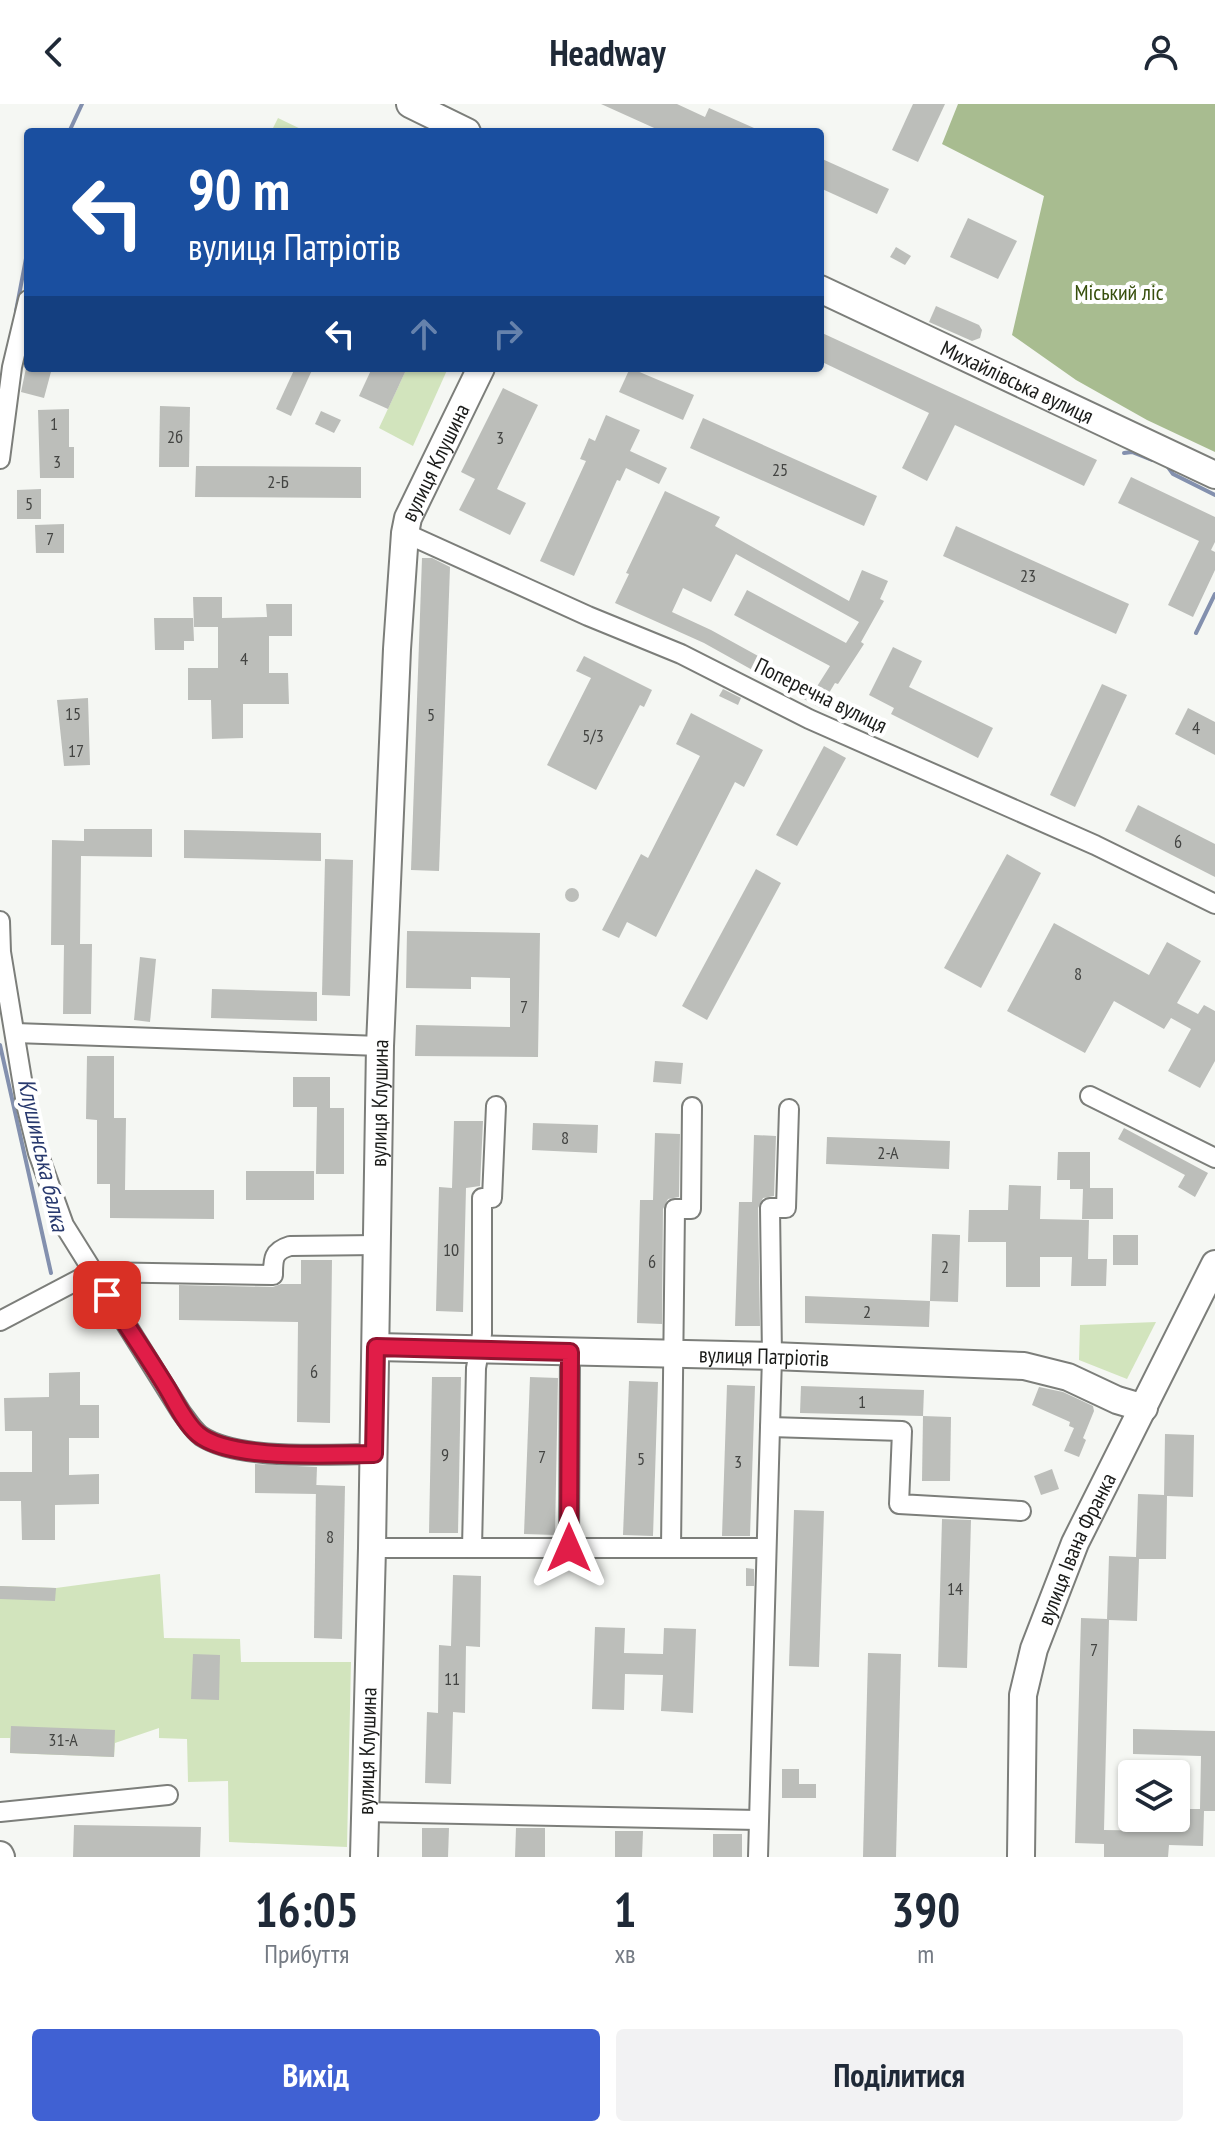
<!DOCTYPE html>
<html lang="uk">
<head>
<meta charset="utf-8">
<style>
	body { margin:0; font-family:"PT Sans Narrow",sans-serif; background:#f2f2f3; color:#1f2937; height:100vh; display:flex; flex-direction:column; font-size:30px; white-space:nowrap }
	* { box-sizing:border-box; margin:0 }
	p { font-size:26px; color:#747a83 }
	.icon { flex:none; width:44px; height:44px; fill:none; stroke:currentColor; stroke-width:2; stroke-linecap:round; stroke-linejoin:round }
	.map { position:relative; height:1753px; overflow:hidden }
	.details { display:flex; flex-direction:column; background:#fff; flex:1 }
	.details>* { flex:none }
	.hud { position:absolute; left:24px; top:24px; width:800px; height:244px; border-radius:8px; box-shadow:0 2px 6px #0004; background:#1a4fa0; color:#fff; overflow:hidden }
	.fabs { position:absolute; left:1118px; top:1656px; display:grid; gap:16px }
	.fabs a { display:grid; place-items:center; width:72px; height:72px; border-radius:8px; background:#fff; box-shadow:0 2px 6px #0004; font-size:40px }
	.pin { position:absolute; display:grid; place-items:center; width:68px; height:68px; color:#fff; margin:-34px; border-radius:16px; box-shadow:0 4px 12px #0006 }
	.me { position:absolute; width:88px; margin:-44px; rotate:0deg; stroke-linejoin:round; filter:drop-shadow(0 0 6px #0008) }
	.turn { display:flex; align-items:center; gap:28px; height:168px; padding:0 32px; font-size:36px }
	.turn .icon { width:104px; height:104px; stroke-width:2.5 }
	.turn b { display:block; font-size:56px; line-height:68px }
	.lanes { display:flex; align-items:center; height:76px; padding:0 32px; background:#0003; justify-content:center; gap:40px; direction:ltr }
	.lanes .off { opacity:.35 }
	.eta { display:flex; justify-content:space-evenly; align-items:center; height:136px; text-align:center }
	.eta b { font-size:48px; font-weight:700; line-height:56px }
	.action { display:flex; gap:16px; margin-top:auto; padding:16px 32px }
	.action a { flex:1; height:92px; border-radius:8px; background:#4061d3; color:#fff; font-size:32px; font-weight:700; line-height:92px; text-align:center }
	.action a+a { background:#f2f2f3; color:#1f2937 }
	header { display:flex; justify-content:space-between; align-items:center; height:104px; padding:0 32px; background:#fff; font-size:36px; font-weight:700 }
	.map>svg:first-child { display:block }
	.green { fill:#d2e4bd }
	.forest { fill:#a8bc90 }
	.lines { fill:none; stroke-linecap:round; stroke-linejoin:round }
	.stream { stroke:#8390ae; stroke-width:4 }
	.building { fill:#bcbeba; fill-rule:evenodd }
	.street-casing { stroke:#7c7e7a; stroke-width:22 }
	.secondary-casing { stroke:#7c7e7a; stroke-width:30 }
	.street { stroke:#fff; stroke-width:18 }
	.secondary { stroke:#fff; stroke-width:26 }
	.route-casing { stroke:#92132f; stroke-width:20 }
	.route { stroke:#e11d48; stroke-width:14 }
	.labels { text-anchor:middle; stroke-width:8; stroke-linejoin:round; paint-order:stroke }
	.number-label { font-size:18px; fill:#434442 }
	.park-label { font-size:22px; fill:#374f0c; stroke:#fff }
	.street-label { font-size:22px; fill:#1b1c1a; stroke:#fff }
	.water-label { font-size:24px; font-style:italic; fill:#28396e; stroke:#fff }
</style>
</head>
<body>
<header><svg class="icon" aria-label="back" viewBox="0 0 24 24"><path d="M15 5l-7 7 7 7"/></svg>Headway<svg class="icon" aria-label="person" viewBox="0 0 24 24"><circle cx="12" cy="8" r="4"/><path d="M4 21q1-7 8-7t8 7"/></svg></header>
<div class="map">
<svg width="1215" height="1753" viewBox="0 0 1215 1753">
	<rect width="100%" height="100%" fill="#f5f7f3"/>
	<g class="green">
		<path d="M278 14 307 28H271Z"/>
		<path d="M407 264H448L413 342 379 324Z"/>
		<path d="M1156 1218 1127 1275 1079 1256 1080 1221Z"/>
		<path d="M160 1470 164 1534 240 1535 241 1558H351L347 1743 229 1738 228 1677 188 1678 187 1635 159 1634V1624L115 1639 114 1653 10 1649V1634H0V1482L56 1484Z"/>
	</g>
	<path class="forest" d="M958 0H1215V348L1147 316 1076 276 1012 231 1044 92 942 40Z"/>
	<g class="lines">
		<g class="stream">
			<path d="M69 28 82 0"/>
			<path d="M16 207 28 144"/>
			<path d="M1124 349 1132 348 1152 356"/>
			<path d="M1168 363 1173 370 1215 391"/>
			<path d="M1196 529 1215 490"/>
			<path d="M0 941 51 1169"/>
		</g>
	</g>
	<g class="building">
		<path d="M601 0H677L705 13 709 4 763 28H663Z"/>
		<path d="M913 0H945L918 58 892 46Z"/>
		<path d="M820 54 889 85 877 110 820 84Z"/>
		<path d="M968 114 1017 137 998 175 950 153Z"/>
		<path d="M896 143 911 152 905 161 890 153Z"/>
		<path d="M936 202 979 221 982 226 980 234 972 237 929 218Z"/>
		<path d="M820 228 1097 356 1084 382 955 321 927 377 902 364 929 309 820 257Z"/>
		<path d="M26 264H52L44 294 21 288Z"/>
		<path d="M295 264H313L291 312 276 305Z"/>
		<path d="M372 264H407L388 305 359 292Z"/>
		<path d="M630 264 694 291 683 316 619 288Z"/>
		<path d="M503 284 538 301 497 385 526 399 510 431 459 406 475 375 461 368Z"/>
		<path d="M160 302 190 303 189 363H159Z"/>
		<path d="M69 305V343H74V374H40L38 306Z"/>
		<path d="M321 307 341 316 334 329 315 320Z"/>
		<path d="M606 311 640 326 630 347 667 364 659 380 626 364 620 377 617 376 574 472 540 457 586 357 580 355 589 334 595 337Z"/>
		<path d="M703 314 877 392 864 422 690 344Z"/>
		<path d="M196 362 361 363V394L195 393Z"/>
		<path d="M1131 373 1215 413V438L1211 446 1215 448V466L1193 513 1168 501 1199 437 1118 399Z"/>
		<path d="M41 385V415H17V386Z"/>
		<path d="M665 387 720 413 715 422 849 497 862 466 888 477 880 495 884 497 861 538 864 540 838 580 835 579 820 604 704 539 615 499 629 470 626 469ZM736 450 859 518 846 539 747 486 734 511 830 562 816 584 711 526 672 508 683 484 711 498Z"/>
		<path d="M64 420V449H36L35 421Z"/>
		<path d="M956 422 1129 500 1116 530 943 452Z"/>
		<path d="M422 454H432L450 463 439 767 411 766Z"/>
		<path d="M193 493H222V514L267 513 266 500H292V532H269V569H288L289 600H243V634L212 635 211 596H188V564H218V523H194Z"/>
		<path d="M154 514H193L194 537H184V546H155Z"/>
		<path d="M893 543 922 557 909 583 993 624 978 654 891 610 894 604 869 591Z"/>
		<path d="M584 552 652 586 644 603 640 601 596 686 547 661 591 574 576 567Z"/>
		<path d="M1102 580 1127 591 1075 703 1050 691Z"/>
		<path d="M723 585 741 594 738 601 719 592Z"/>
		<path d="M88 594 90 661 64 662 57 596Z"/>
		<path d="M1188 604 1215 618V651L1175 630Z"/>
		<path d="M691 609 763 646 744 683 735 678 656 833 627 818 619 834 602 826 641 750 648 754 700 652 676 640Z"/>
		<path d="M824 642 846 654 797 742 776 731Z"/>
		<path d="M1138 701 1215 740V773L1125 727Z"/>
		<path d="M84 725H152V753L81 752 80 840H92L91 910H63L64 841H51L52 736 84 737Z"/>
		<path d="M184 726 321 729V757L184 754Z"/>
		<path d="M1007 750 1041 769 981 884 944 864Z"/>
		<path d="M325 755 353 756 350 892 322 891Z"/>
		<path d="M756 765 781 779 707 916 682 902Z"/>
		<circle cx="572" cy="791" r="7"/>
		<path d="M1054 819 1149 871 1167 838 1201 857 1177 899 1198 910 1204 901 1215 907V957L1200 984 1168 967 1191 925 1171 914 1164 925 1114 897 1085 949 1007 907Z"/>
		<path d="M407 827 540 829 538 953 415 952 416 921 510 923V874L471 873V885L406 884Z"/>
		<path d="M140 853 156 855 150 918 134 916Z"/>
		<path d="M212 885 317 888V917L211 914Z"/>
		<path d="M87 952H114V1014H126L125 1086H214V1115L110 1114V1080H97V1016L86 1015Z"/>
		<path d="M655 957 683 959 681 980 653 978Z"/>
		<path d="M293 973H330V1004H344V1070H316L317 1003H293Z"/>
		<path d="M454 1017H483L480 1082 466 1084 463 1208 436 1207 439 1083 452 1084Z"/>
		<path d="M533 1019 598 1021 597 1049 532 1046Z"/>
		<path d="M1124 1024 1208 1069 1195 1093 1178 1083 1185 1071 1118 1035Z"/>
		<path d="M655 1029 680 1030 679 1093 668 1095 663 1105 662 1220 637 1219 640 1096H653Z"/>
		<path d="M754 1031 776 1032 774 1092 763 1094 758 1104 760 1222H735L739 1098H752Z"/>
		<path d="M827 1033 950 1037 949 1065 826 1060Z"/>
		<path d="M1058 1048H1090V1084H1113V1115H1082L1083 1085H1070V1076H1057Z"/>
		<rect x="246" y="1067" width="68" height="29"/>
		<path d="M1009 1081 1041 1082 1040 1115 1089 1116 1088 1155H1107L1106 1182H1071L1072 1153H1040V1183H1006V1138H968L969 1106H1008Z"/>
		<path d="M932 1130 960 1131 958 1198 930 1197Z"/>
		<rect x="1113" y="1131" width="25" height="30"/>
		<path d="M301 1156H332L330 1319 297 1318 298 1218 179 1216V1181L273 1183 281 1180H301Z"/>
		<path d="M805 1192 930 1197 929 1223 805 1219Z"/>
		<path d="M80 1268V1301H99V1334H69V1371L99 1370V1400L55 1401V1436H22L21 1397H0V1368H32V1327H5L4 1294 49 1293V1269Z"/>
		<path d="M432 1273H461L458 1429H429Z"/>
		<path d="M530 1273 558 1274 555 1431 524 1430Z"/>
		<path d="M629 1277 658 1278 653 1432 623 1431Z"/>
		<path d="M727 1281 755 1282 750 1432H722Z"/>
		<path d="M801 1282 924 1286 923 1312 800 1309Z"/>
		<path d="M1039 1283 1063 1288 1093 1302 1094 1307 1083 1334 1086 1336 1079 1353 1064 1347 1074 1324 1069 1322 1070 1318 1032 1301Z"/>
		<path d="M923 1312 951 1313 950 1377H922Z"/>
		<path d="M1165 1330 1194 1331 1193 1393 1167 1392 1166 1455H1139L1137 1517 1109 1516 1104 1726 1171 1727V1714H1176V1705H1200L1201 1652 1133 1650V1625L1215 1627V1707H1204L1203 1742 1169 1741 1168 1753H1104V1740L1075 1739 1081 1514 1107 1515 1109 1452 1136 1453 1138 1390 1164 1391Z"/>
		<path d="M255 1360 317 1363 316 1390 255 1389Z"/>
		<path d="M1052 1365 1059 1385 1041 1391 1034 1372Z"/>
		<path d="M316 1381 345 1382 342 1535 314 1534Z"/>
		<path d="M794 1406 824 1407 819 1563 789 1562Z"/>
		<path d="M942 1415 971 1416 967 1564 938 1563Z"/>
		<path d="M746 1464 754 1465V1482H746Z"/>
		<path d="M453 1471 481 1472 480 1543 466 1542 465 1609 453 1608 451 1680 425 1679 427 1608 438 1609 439 1541 451 1542Z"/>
		<path d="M0 1482 56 1484 55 1497 0 1495Z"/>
		<path d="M595 1523 625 1524 624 1549 663 1550 664 1524 696 1525 693 1609 661 1607 663 1571 625 1570 624 1606 592 1605Z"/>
		<path d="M868 1549 901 1550 896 1753H863Z"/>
		<path d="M193 1550 220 1551 219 1596 191 1595Z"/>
		<path d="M11 1622 115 1626 114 1653 10 1649Z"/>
		<path d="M782 1665H799V1680H816V1694H782Z"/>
		<path d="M74 1721 201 1723 200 1753H73Z"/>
		<path d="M422 1724H449L448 1753H422Z"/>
		<path d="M516 1724H545V1753H515Z"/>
		<path d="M615 1727H643L642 1753H615Z"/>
		<rect x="713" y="1730" width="29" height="23"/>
	</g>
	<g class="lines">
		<defs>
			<g id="street">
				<path d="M0 355 12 263 28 196"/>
				<path d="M405 429 588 512 681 550 809 615 1095 741 1215 800"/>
				<path d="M0 817 1 848 26 1000 38 1049 64 1121 181 1308C187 1316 193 1326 201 1332 239 1357 327 1350 374 1350"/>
				<path d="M15 929 380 942"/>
				<path d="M1090 992 1215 1054"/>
				<path d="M0 1217 93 1168 273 1171C273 1155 273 1147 290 1142L377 1141"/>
				<path d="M770 1323 902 1327 899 1400 1021 1407"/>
				<path d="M372 1444H766"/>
				<path d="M472 1444 476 1264 482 1230V1094H492L496 1002"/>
				<path d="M569 1444 570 1248"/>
				<path d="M671 1444 675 1105H691L692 1003"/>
				<path d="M0 1708 168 1691"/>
				<path d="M365 1708 758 1716"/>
				<path d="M758 1753 772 1252 770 1104H786L789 1005"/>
			</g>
			<g id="secondary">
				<path d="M410 0 467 28"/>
				<path id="s1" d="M820 185 1215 371"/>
				<path id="s2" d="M376 1243 772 1252 1024 1262 1068 1273 1117 1296 1144 1304"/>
				<path d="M0 1751 1 1753"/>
				<path id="s3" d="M364 1753 372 1444 380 942 397 545 405 429 408 414 481 264"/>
				<path id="s4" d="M1021 1753 1023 1591 1034 1545 1075 1439 1215 1160"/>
			</g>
		</defs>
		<use href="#street" class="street-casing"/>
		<use href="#secondary" class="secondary-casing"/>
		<use href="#street" class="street"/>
		<use href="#secondary" class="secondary"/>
	</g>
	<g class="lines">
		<defs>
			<path id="route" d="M107 1191C127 1222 148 1253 167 1284 176 1299 185 1319 198 1330 230 1357 331 1350 374 1350L376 1243 570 1248 569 1444"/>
		</defs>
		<use href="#route" class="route-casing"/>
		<use href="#route" class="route"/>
	</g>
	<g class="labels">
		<g class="number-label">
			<text x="54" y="326">1</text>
			<text x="175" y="339">2б</text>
			<text x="500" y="340">3</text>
			<text x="57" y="364">3</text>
			<text x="780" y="372">25</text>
			<text x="278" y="384">2-Б</text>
			<text x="29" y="406">5</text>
			<text x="50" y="441">7</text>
			<text x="1028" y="478">23</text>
			<text x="244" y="561">4</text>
			<text x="73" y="616">15</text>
			<text x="431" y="617">5</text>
			<text x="1196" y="630">4</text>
			<text x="593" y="638">5/3</text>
			<text x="76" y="653">17</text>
			<text x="1178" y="744">6</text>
			<text x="1078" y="876">8</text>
			<text x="524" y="909">7</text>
			<text x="565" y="1040">8</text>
			<text x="888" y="1055">2-А</text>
			<text x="451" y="1152">10</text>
			<text x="652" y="1164">6</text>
			<text x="945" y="1169">2</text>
			<text x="867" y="1214">2</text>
			<text x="314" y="1274">6</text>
			<text x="862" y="1304">1</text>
			<text x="445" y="1357">9</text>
			<text x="542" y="1359">7</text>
			<text x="641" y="1361">5</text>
			<text x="738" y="1364">3</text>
			<text x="330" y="1439">8</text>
			<text x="955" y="1491">14</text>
			<text x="1094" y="1552">7</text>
			<text x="452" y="1581">11</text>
			<text x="63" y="1642">31-А</text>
		</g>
		<g class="park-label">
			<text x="1119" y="196">Міський ліс</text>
		</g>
		<g class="street-label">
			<text dy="8" stroke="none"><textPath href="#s1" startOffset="218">Михайлівська вулиця</textPath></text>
			<text dy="8" stroke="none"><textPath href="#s3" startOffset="1402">вулиця Клушина</textPath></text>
			<text transform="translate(821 591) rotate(26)" y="8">Поперечна вулиця</text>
			<text dy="8" stroke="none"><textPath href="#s3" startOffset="754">вулиця Клушина</textPath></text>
			<text dy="8" stroke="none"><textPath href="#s2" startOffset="388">вулиця Патріотів</textPath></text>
			<text dy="8" stroke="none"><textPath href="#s4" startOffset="318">вулиця Івана Франка</textPath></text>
			<text dy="8" stroke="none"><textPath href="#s3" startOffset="106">вулиця Клушина</textPath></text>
		</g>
		<g class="water-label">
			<text transform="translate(43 1051) rotate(77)" y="8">Клушинська балка</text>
		</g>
	</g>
</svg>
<div class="fabs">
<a><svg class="icon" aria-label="layers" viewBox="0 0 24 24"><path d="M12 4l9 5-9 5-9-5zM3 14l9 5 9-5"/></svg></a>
</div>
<div class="pin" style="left:107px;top:1191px;background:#d93025"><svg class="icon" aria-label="arrive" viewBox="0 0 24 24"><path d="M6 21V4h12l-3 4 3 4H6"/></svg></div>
<svg class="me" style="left:569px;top:1444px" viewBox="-20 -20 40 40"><path d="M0-17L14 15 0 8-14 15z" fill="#e11d48" stroke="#fff" stroke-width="4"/></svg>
<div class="hud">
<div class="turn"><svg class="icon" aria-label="left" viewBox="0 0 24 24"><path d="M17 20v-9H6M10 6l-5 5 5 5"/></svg><div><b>90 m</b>вулиця Патріотів</div></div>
<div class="lanes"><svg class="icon" aria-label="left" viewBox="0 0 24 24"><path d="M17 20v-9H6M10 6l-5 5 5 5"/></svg><svg class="icon off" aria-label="ahead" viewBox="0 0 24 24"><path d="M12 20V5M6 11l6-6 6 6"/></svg><svg class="icon off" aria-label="right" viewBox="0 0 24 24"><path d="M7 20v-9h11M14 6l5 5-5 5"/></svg></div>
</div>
</div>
<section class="details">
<div class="eta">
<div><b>16:05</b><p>Прибуття</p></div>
<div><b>1</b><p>хв</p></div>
<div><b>390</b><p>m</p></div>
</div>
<div class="action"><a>Вихід</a><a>Поділитися</a></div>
</section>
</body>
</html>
